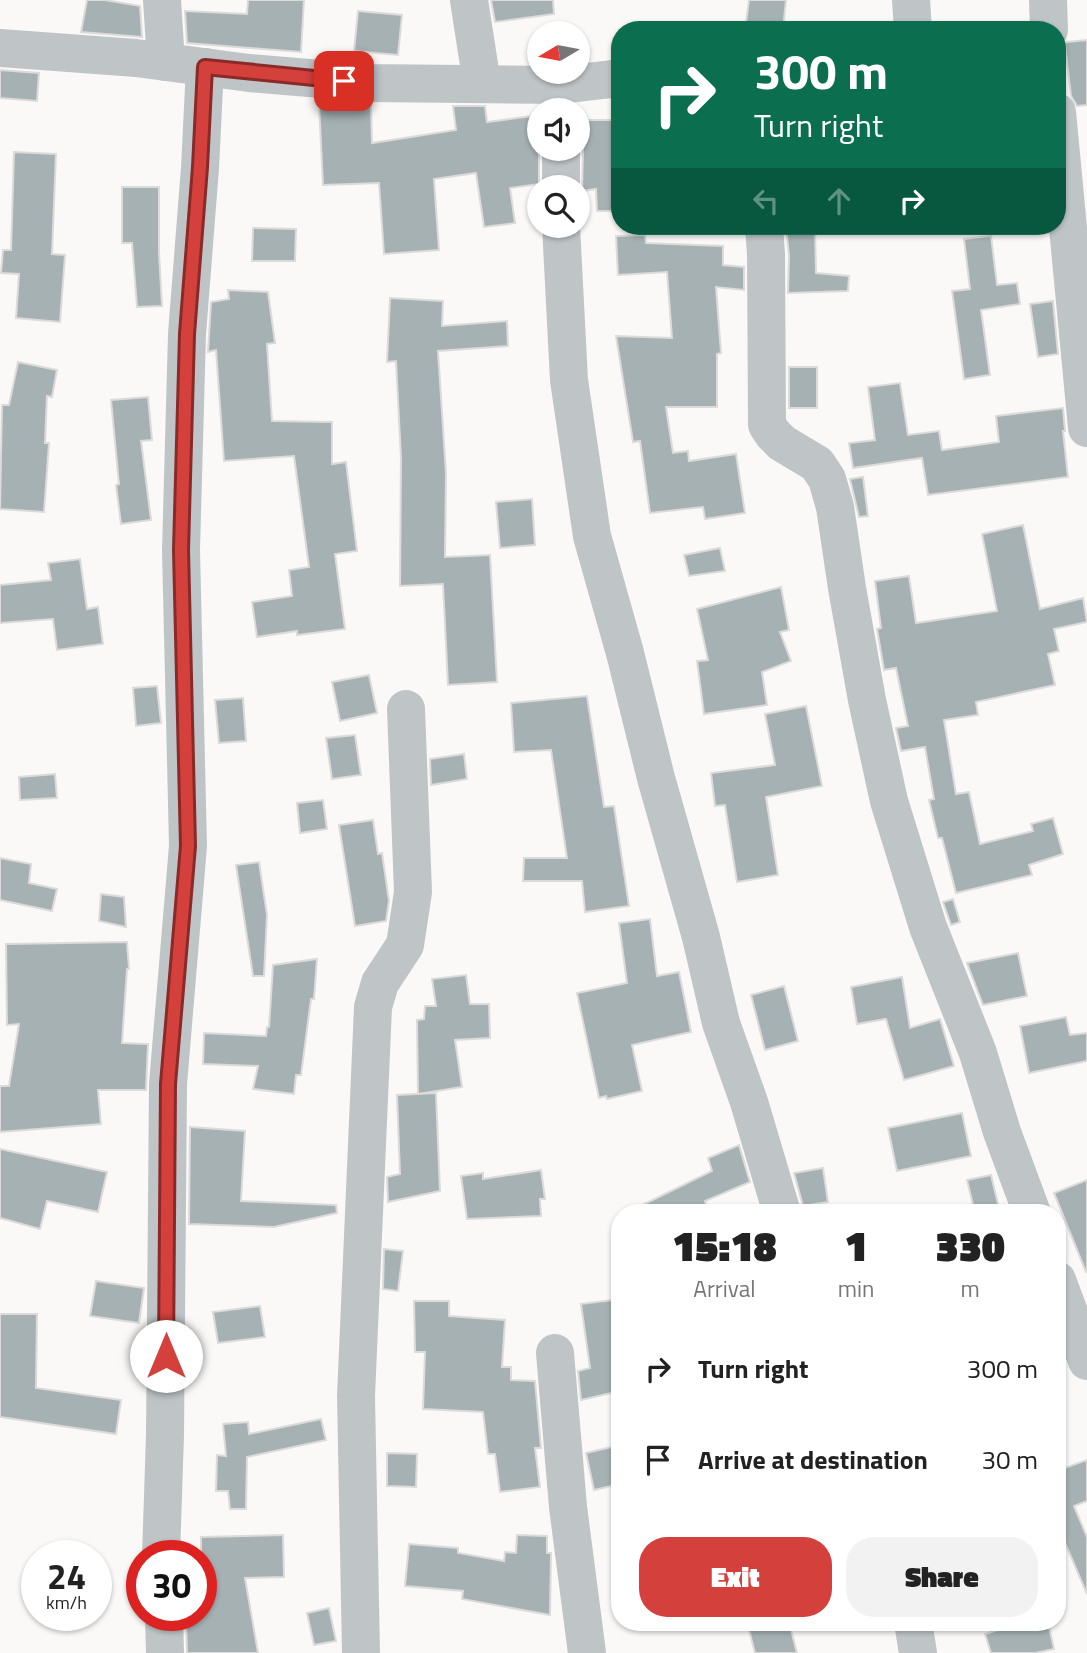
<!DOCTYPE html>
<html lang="en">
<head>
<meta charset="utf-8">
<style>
	body { margin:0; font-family:"Titillium Web",sans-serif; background:#f2f2f2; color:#222; height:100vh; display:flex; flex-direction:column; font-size:26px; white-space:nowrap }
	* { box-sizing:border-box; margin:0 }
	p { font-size:23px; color:#767676 }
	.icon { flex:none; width:38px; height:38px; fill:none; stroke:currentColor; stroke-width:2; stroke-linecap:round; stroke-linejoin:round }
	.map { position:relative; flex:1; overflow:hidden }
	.side { position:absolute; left:611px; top:1204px; width:455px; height:427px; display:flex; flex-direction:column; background:#fff; border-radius:28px; box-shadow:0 2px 5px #0004 }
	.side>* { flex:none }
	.hud { position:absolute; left:611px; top:21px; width:455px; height:214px; border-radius:28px; box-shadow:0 2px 5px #0004; background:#0b6e4f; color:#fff; overflow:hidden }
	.needle { width:46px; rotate:260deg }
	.controls { position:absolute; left:527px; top:21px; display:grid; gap:14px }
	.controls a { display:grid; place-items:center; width:63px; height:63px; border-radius:50%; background:#fff; box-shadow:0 2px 5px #0004; font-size:35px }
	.speed { position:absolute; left:21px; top:1540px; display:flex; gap:14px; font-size:35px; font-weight:700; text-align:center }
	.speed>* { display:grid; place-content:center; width:91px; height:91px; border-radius:50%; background:#fff; box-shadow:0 2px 5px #0004; line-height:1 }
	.speed small { font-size:18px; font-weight:400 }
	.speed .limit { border:10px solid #d22; background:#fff; color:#111 }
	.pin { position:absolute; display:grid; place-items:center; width:60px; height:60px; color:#fff; margin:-30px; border-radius:14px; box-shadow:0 4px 10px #0006 }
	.me { position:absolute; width:77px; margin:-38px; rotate:0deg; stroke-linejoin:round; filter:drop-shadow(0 0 5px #0008) }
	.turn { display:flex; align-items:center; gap:24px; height:147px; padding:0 28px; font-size:32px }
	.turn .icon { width:91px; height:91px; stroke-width:2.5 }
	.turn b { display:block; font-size:49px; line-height:60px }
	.lanes { display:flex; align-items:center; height:66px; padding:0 28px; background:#0003; justify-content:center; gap:35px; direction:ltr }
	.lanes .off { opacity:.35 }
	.eta { display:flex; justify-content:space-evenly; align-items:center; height:119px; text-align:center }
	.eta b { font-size:42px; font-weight:800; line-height:49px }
	.action { display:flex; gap:14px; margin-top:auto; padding:14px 28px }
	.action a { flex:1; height:80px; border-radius:28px; background:#d4413d; color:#fff; font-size:28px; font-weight:800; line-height:80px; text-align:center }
	.action a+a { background:#f2f2f2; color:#222 }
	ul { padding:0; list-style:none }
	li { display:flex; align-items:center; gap:21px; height:91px; padding:0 28px }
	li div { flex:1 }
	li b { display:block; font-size:26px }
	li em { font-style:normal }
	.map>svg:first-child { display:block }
	.building { fill:#a6b1b4; stroke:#dcdbda; stroke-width:2 }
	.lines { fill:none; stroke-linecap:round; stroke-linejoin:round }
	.minor { stroke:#bfc5c7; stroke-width:38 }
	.route-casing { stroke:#8a2a28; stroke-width:18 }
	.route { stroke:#d4413d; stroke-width:12 }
</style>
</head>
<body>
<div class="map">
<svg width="1087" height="1653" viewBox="0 0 1087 1653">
	<rect width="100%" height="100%" fill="#faf9f8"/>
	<g class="building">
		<path d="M87 0H105L140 6 142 37 81 32Z"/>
		<path d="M248 0H304L301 52 187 43 185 11 247 14Z"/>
		<path d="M491 0H553L554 14 495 22Z"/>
		<path d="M749 0H786L783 30H745Z"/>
		<path d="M358 11 402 15 398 55 354 51Z"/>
		<path d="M1087 40V105L1077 106 1071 96 1065 44 1067 42Z"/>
		<path d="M0 70 39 73 37 101 0 98Z"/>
		<path d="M347 103 371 105 372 143 456 130 453 106H485L487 122 539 115V184L510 188 515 223 484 227 476 173 434 179 439 250 384 254 379 183 323 185 319 104Z"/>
		<path d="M578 120H620V211H597L596 189 582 191 583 149 578 135Z"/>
		<path d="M14 152 56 154 52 254 65 255 60 322 16 318 19 274 1 273 3 250H11Z"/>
		<path d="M122 187H159V253L162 306 137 307 132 243H122Z"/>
		<path d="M786 226H815L816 273 849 276 848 291 788 293 789 256Z"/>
		<path d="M253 228 296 229 295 261H252Z"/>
		<path d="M645 235 646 243 723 246V265L744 267V290L716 287 721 353 717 354V407H666L673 453 688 451 689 461 736 454 745 513 705 519 703 507 650 513 640 441 633 442 616 336 672 338 667 272 618 275 616 236Z"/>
		<path d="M991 236 997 285 1017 283 1020 304 981 310 990 375 964 379 952 291 970 289 964 239Z"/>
		<path d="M228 290 268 292 275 343 267 344 272 421 332 422V464L346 462 357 551 335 554 345 629 297 635V631L257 637 252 602 292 596 289 570 309 567 294 456 224 461 216 350 208 352 211 302 229 299Z"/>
		<path d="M390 298 443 301 442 326 507 321 508 346 438 351 446 474 445 557 490 555 497 682 448 685 443 584 400 586 401 458 396 361 387 362Z"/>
		<path d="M1053 301 1058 354 1038 357 1030 304Z"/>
		<path d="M18 362 57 370 52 397 47 396 45 443H49L44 512 0 509 2 405H9Z"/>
		<rect x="789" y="367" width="28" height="41"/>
		<path d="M900 383 908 435 939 431 942 450 999 442 996 416 1063 408 1065 431H1063L1068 477 928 495 922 458 853 468 849 443 875 440 868 387Z"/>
		<path d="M148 397 152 440 141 441 151 520 121 524 116 485 119 484 111 400Z"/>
		<path d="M863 477 868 516 859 517 850 479Z"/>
		<path d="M532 499 535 545 500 548 496 502Z"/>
		<path d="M1023 525 1040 609 1083 598 1087 622 1054 629 1059 651 1048 654 1055 685 976 702 978 715 944 720 956 794 969 792 980 844 1033 831 1031 824 1053 818 1063 854 1029 865 1032 875 956 893 942 838H938L929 800 934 799 925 747 901 751 896 728 908 726 896 668 884 670 877 629 881 628 875 581 909 576 916 623 997 611 982 534Z"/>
		<path d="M720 548 725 571 689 576 684 555Z"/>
		<path d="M80 559 87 609 98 607 103 644 57 650 53 619 0 623V585L51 580 48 563Z"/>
		<path d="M781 587 789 630 780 632 791 661 762 672 767 705 704 714 697 661 708 660 697 609Z"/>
		<path d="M369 675 377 713 340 721 332 682Z"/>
		<path d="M157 686 161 723 136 726 133 688Z"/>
		<path d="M587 696 604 807 614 806 629 906 585 912 582 881H523L524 858H567L551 750 514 752 511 703Z"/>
		<path d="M243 698 246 741 219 743 215 700Z"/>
		<path d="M806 706 822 786 766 797 778 875 737 882 725 805 715 806 711 773 775 765 765 714Z"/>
		<path d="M355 735 361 775 332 779 326 738Z"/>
		<path d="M464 754 467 779 431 785 430 759Z"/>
		<path d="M55 774 57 798 20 800 19 777Z"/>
		<path d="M323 800 327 829 300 833 297 803Z"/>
		<path d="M373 820 378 854 382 853 389 901 386 921 355 926 339 825Z"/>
		<path d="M0 858 31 864 29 883 57 889 52 911 0 900Z"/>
		<path d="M259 862 267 915 264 976H253L236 865Z"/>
		<path d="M101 894 124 897 126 927 99 921Z"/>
		<path d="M953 899 960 922 951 925 943 902Z"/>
		<path d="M650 919 657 976 679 972 691 1032 632 1045 642 1091 607 1099 606 1096 599 1098 577 993 627 983 619 923Z"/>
		<path d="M127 942 129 969H127L122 1043 148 1044 146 1090H98L101 1124 0 1132V1086H9L19 1024 7 1025 6 944Z"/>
		<path d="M1018 953 1027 996 983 1005 967 963Z"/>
		<path d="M317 959 314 999H311L301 1075H296L294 1094 253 1089 258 1066 203 1064 204 1033 266 1036 267 1027H269L273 965Z"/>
		<path d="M466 975 470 1004H489L490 1038 455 1040 462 1087 418 1094 417 1020 424 1019 425 1006H436L432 979Z"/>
		<path d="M902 977 910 1028 940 1019 954 1066 904 1080 886 1019 857 1024 851 987Z"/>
		<path d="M784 986 798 1041 765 1050 751 995Z"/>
		<path d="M1066 1017 1070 1035 1087 1033V1061L1029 1073 1020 1026Z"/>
		<path d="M436 1093 440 1191 388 1202 387 1177 400 1174 397 1095Z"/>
		<path d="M962 1113 971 1156 897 1171 888 1128Z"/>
		<path d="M190 1127 245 1131 241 1201 336 1205 337 1213 274 1227 189 1224Z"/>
		<path d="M739 1145 750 1182 705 1201 709 1213H626L712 1171 708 1158Z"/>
		<path d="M0 1149 107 1172 98 1212 47 1201 40 1229 0 1218Z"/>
		<path d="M823 1168 828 1202 803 1206 794 1173Z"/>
		<path d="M541 1170 545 1199H540L541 1216 467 1219 461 1176 483 1173V1179Z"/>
		<path d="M991 1175 999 1208 975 1213 967 1180Z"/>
		<path d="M1087 1180V1271L1086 1272 1054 1193Z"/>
		<path d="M384 1249 403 1251 398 1291 383 1289Z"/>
		<path d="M96 1281 144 1288 139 1323 90 1316Z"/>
		<path d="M620 1299V1391L581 1400 578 1371 590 1368 581 1304Z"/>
		<path d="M414 1301H449V1316L505 1320 502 1367H511V1380L535 1381 541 1448H535L540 1487 500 1492 495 1454H488L483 1412 423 1409 425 1352H415Z"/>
		<path d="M260 1306 265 1337 218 1343 213 1312Z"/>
		<path d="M0 1314H37L36 1388 121 1400 116 1434 0 1417Z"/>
		<path d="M321 1419 326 1440 247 1457 246 1509H230L228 1491H216L217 1455 226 1456 223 1424 248 1422 249 1434Z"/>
		<path d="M620 1445V1484L594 1490 586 1453Z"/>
		<path d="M387 1453 417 1454 416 1487 387 1486Z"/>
		<path d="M1087 1460V1501L1074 1506 1087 1537V1594L1057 1524V1466L1059 1470Z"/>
		<path d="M283 1535 284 1577 245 1578 258 1653H187L186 1620 201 1618V1537Z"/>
		<path d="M517 1535 547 1536V1553H551L550 1615 462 1599 463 1591 405 1586 409 1544 458 1548V1553L504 1561 505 1552 516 1553Z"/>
		<path d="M329 1608 336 1641 314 1645 307 1613Z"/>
		<path d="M747 1622H789L797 1653H755Z"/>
		<path d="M1023 1622H1048L1054 1649 1035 1653H991L985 1634Z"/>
	</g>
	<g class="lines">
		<g class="minor">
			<path d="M162 0 166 62"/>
			<path d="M469 0 482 84"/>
			<path d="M911 0 913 30"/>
			<path d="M1048 0 1049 30"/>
			<path d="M0 48 136 58 249 73 368 83 561 85 620 78"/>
			<path d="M1057 112 1087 428"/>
			<path d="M561 187V149"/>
			<path d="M561 226 569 380 592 536 625 653 656 778 701 937 721 1023 749 1102 782 1213"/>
			<path d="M764 226 766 254 767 425 773 434 782 443 817 464 827 479 835 507 847 588 867 700 889 801 928 927 978 1053 1002 1132 1032 1213"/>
			<path d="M1057 1280 1087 1361"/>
			<path d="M555 1353 568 1507 587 1653"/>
			<path d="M161 1556 165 1435 168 1084 188 846 181 550 187 334 200 168 205 67"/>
			<path d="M164 1615 165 1653"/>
			<path d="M913 1622 918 1653"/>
			<path d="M361 1653 356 1396 373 1007 380 983 405 945 413 892 406 709"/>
		</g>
	</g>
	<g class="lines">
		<defs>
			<path id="route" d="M166 1356 168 1084 188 846 181 550 187 334 200 167 205 67 344 81"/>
		</defs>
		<use href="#route" class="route-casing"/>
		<use href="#route" class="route"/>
	</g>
</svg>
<div class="controls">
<a><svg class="needle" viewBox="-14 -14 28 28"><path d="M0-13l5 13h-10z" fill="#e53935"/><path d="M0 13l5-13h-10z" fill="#767676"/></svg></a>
<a><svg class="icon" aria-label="sound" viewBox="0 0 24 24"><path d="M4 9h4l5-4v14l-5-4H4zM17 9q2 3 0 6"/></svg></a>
<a><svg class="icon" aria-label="search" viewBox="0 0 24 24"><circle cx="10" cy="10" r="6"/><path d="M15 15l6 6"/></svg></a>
</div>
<div class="speed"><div>24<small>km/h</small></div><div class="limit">30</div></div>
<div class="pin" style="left:344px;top:81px;background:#d93025"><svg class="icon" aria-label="arrive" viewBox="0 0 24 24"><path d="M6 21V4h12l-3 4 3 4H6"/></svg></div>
<svg class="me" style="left:166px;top:1356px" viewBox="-20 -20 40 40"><circle r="19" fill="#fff"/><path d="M0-13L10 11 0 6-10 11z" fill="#d4413d"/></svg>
<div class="hud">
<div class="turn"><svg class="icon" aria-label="right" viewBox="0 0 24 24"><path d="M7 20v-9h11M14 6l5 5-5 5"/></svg><div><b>300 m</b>Turn right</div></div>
<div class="lanes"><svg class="icon off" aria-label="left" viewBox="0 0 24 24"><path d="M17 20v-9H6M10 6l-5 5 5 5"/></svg><svg class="icon off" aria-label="ahead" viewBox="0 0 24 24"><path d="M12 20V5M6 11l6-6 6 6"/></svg><svg class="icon" aria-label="right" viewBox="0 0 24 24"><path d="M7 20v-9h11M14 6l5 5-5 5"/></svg></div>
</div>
<section class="side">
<div class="eta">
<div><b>15:18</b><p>Arrival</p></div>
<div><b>1</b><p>min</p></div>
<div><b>330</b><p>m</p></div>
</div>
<ul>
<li><svg class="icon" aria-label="right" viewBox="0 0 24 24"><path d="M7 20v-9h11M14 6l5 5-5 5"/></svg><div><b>Turn right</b></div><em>300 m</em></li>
<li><svg class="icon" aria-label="arrive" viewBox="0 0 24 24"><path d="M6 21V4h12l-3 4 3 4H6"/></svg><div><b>Arrive at destination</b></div><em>30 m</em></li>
</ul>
<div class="action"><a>Exit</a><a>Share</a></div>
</section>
</div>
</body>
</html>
